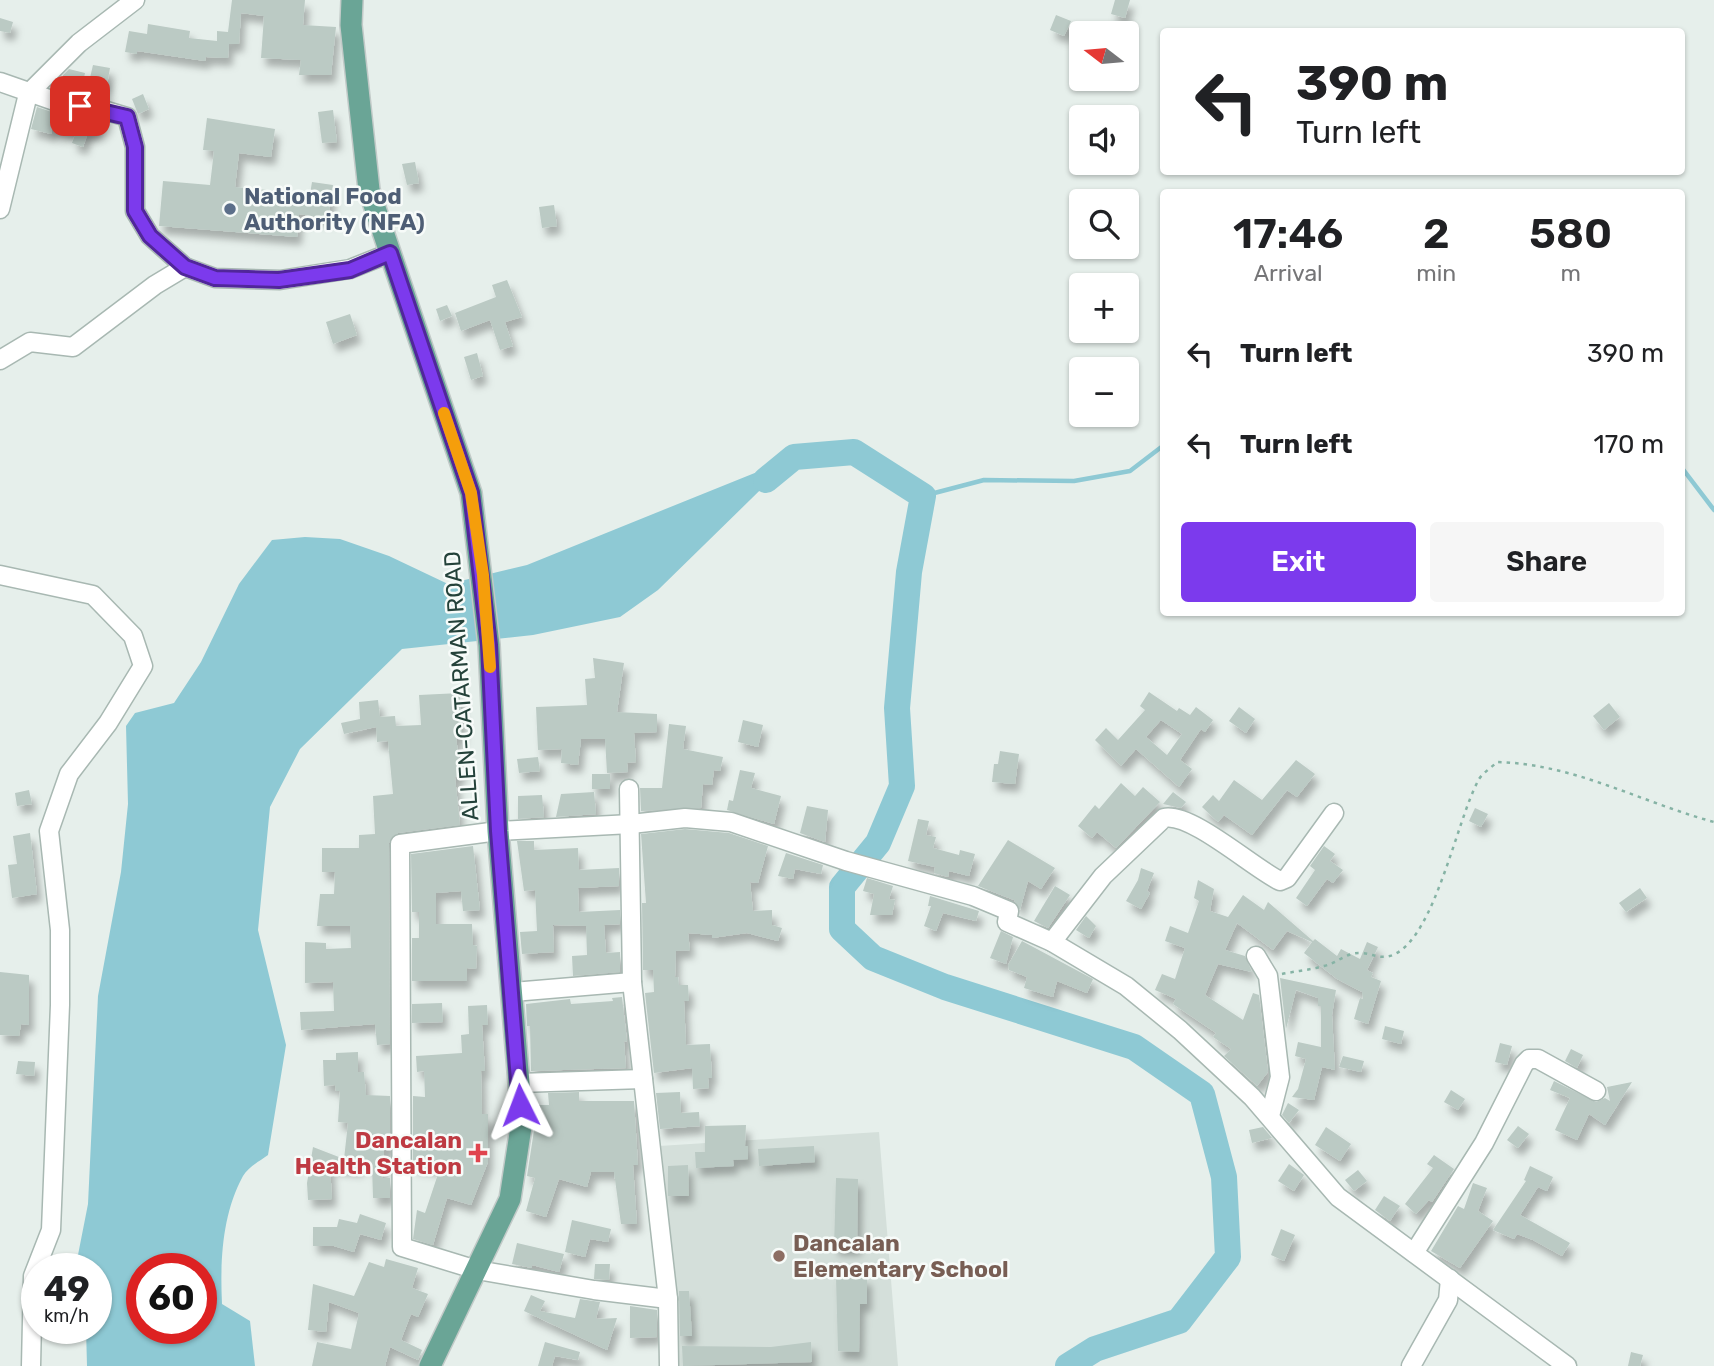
<!DOCTYPE html>
<html lang="en">
<head>
<meta charset="utf-8">
<style>
	body { margin:0; font-family:Rubik,sans-serif; background:#f6f6f6; color:#202124; height:100vh; display:flex; flex-direction:column; font-size:26px; white-space:nowrap }
	* { box-sizing:border-box; margin:0 }
	p { font-size:23px; color:#757577 }
	.icon { flex:none; width:38px; height:38px; fill:none; stroke:currentColor; stroke-width:2; stroke-linecap:round; stroke-linejoin:round }
	.map { position:relative; flex:1; overflow:hidden }
	.drawer { position:absolute; left:1160px; top:189px; width:525px; height:427px; display:flex; flex-direction:column; background:#fff; border-radius:7px; box-shadow:0 2px 5px #0004 }
	.drawer>* { flex:none }
	.hud { position:absolute; left:1160px; top:28px; width:525px; height:147px; border-radius:7px; box-shadow:0 2px 5px #0004; background:#fff; color:#202124; overflow:hidden }
	.needle { width:46px; rotate:286deg }
	.buttons { position:absolute; left:1069px; top:21px; display:grid; gap:14px }
	.buttons a { display:grid; place-items:center; width:70px; height:70px; border-radius:7px; background:#fff; box-shadow:0 2px 5px #0004; font-size:35px }
	.speed { position:absolute; left:21px; top:1253px; display:flex; gap:14px; font-size:35px; font-weight:700; text-align:center }
	.speed>* { display:grid; place-content:center; width:91px; height:91px; border-radius:50%; background:#fff; box-shadow:0 2px 5px #0004; line-height:1 }
	.speed small { font-size:18px; font-weight:400 }
	.speed .limit { border:10px solid #d22; background:#fff; color:#111 }
	.pin { position:absolute; display:grid; place-items:center; width:60px; height:60px; color:#fff; margin:-30px; border-radius:14px; box-shadow:0 4px 10px #0006 }
	.me { position:absolute; width:77px; margin:-38px; rotate:357deg; stroke-linejoin:round; filter:drop-shadow(0 0 5px #0008) }
	.turn { display:flex; align-items:center; gap:24px; height:147px; padding:0 21px; font-size:32px }
	.turn .icon { width:91px; height:91px; stroke-width:2.5 }
	.turn b { display:block; font-size:49px; line-height:60px }
	.eta { display:flex; justify-content:space-evenly; align-items:center; height:119px; text-align:center }
	.eta b { font-size:42px; font-weight:600; line-height:49px }
	.cta { display:flex; gap:14px; margin-top:auto; padding:14px 21px }
	.cta a { flex:1; height:80px; border-radius:7px; background:#7c3aed; color:#fff; font-size:28px; font-weight:600; line-height:80px; text-align:center }
	.cta a+a { background:#f6f6f6; color:#202124 }
	ul { padding:0; list-style:none }
	li { display:flex; align-items:center; gap:21px; height:91px; padding:0 21px }
	li div { flex:1 }
	li b { display:block; font-size:26px }
	li em { font-style:normal }
	.map>svg:first-child { display:block }
	.built { fill:#d4dfda }
	.water { fill:#8ec9d4; fill-rule:evenodd }
	.lines { fill:none; stroke-linecap:round; stroke-linejoin:round }
	.stream { stroke:#8ec9d4; stroke-width:4.5 }
	.river { stroke:#8ec9d4; stroke-width:26 }
	.building { fill:#bbcac4; fill-rule:evenodd; filter:url(#shadow) }
	.street-casing { stroke:#a8b8b2; stroke-width:21 }
	.primary-casing { stroke:#c2cac8; stroke-width:24 }
	.path { stroke:#86b3a5; stroke-width:2.5; stroke-dasharray:3.5 5; stroke-linecap:butt }
	.street { stroke:#fff; stroke-width:18 }
	.primary { stroke:#6aa596; stroke-width:21 }
	.route-casing { stroke:#51269a; stroke-width:18 }
	.route { stroke:#7c3aed; stroke-width:12 }
	.slow { stroke:#f59e0b; stroke-width:12 }
	.service-dot { fill:#5c6f8a; stroke:#f7fbf9; stroke-width:2.5 }
	.health-dot { fill:#e0444e; stroke:#f7fbf9; stroke-width:2.5 }
	.education-dot { fill:#8d6e63; stroke:#f7fbf9; stroke-width:2.5 }
	.labels { text-anchor:middle; stroke-width:5; stroke-linejoin:round; paint-order:stroke }
	.service-label { font-size:23px; font-weight:bold; fill:#4e5e75; stroke:#f7fbf9; text-anchor:start }
	.street-label { font-size:23px; fill:#24423a; stroke:#f7fbf9 }
	.health-label { font-size:23px; font-weight:bold; fill:#be3a42; stroke:#f7fbf9; text-anchor:end }
	.education-label { font-size:23px; font-weight:bold; fill:#785e54; stroke:#f7fbf9; text-anchor:start }
</style>
</head>
<body>
<div class="map">
<svg width="1714" height="1366" viewBox="0 0 1714 1366">
	<defs>
		<filter id="shadow"><feDropShadow dx="4.5" dy="8" stdDeviation="3.5" flood-color="#0004"/></filter>
	</defs>
	<rect width="100%" height="100%" fill="#e6efeb"/>
	<path class="built" d="M879 1132 898 1366H679L659 1146Z"/>
	<path class="water" d="M794 457 658 590 620 617 533 635 402 649 300 749 270 807 258 930 286 1045 268 1155C260 1161 248 1167 243 1176 222 1214 220 1262 222 1304L250 1321 255 1366H87L86 1328H96V1269H78L77 1260 88 1204 98 996 121 872 128 804 126 726 135 713 174 703 201 662 239 584 272 540 305 537 340 539 389 556 448 584 527 565ZM142 1269H201V1328H142Z"/>
	<g class="lines">
		<g class="stream">
			<path d="M1682 468 1714 510"/>
			<path d="M923 496 984 480 1074 481 1130 471 1164 445"/>
		</g>
		<path class="river" d="M766 480 794 457 854 452 923 496 909 572 897 708 902 786 878 843 842 887V929L873 958 945 987 1134 1047 1202 1094 1224 1177 1228 1257 1179 1321 1095 1349 1068 1366"/>
	</g>
	<g class="building">
		<path d="M232 0H305L303 25 336 27 331 75H299L301 60 261 58 264 16 241 13 239 44H229L228 58 206 57 205 61 137 51V54L125 52 129 31 147 34 148 24 190 31 189 38 217 41V31L228 32Z"/>
		<path d="M1115 0H1130L1125 18 1111 14Z"/>
		<path d="M1056 15 1071 21 1064 36 1050 30Z"/>
		<path d="M0 18 13 22 10 33 0 31Z"/>
		<path d="M93 65 110 68 107 85 89 82Z"/>
		<path d="M69 69 85 73 82 88 74 86 72 94 59 91 63 75Z"/>
		<path d="M143 94 149 109 138 114 132 99Z"/>
		<path d="M37 107 61 115 98 120 95 132 89 130 83 147 72 143 76 132 53 126 51 134 31 129Z"/>
		<path d="M333 110 337 142 322 143 318 112Z"/>
		<path d="M207 118 275 129 271 157 239 153 235 187 310 194 312 182 333 185 328 219 299 214 297 237 159 226 163 181 210 185 214 151 203 150Z"/>
		<path d="M415 162 419 183 407 185 402 164Z"/>
		<path d="M554 205 557 226 542 228 539 207Z"/>
		<path d="M507 280 522 317 505 322 513 346 500 350 490 320 461 331 455 313 496 297 492 285Z"/>
		<path d="M447 305 452 316 440 321 436 309Z"/>
		<path d="M350 314 357 335 333 344 326 322Z"/>
		<path d="M477 353 483 376 471 380 464 357Z"/>
		<path d="M593 658 624 663 617 712 657 714V732L634 733 636 762 627 763 628 772 607 773 605 739H581L578 765 561 763 562 749 538 750 536 707 587 705 585 679 595 678Z"/>
		<path d="M1149 692 1177 711 1179 708 1190 715 1196 707 1213 720 1205 732 1201 729 1180 760 1192 769 1179 787 1136 749 1121 766 1095 740 1106 728 1118 740 1145 710 1140 706ZM1161 720 1182 734 1167 755 1146 737Z"/>
		<path d="M460 693 462 737H456L461 777H455L460 825 398 833 389 843 390 1044 377 1045 375 1024 301 1030 300 1012 334 1011 333 982 305 983V942L326 943V949L351 948 350 926H317L320 894H334L335 872H322V848H359V835L375 834 373 796 393 794 388 741 377 742 376 727 344 734 341 723 360 719 359 702 378 700 380 717 395 716 396 726 421 725 419 695Z"/>
		<path d="M1609 703 1620 717 1604 730 1593 716Z"/>
		<path d="M1239 707 1255 719 1246 733 1229 721Z"/>
		<path d="M743 720 763 725 758 747 738 742Z"/>
		<path d="M669 724 686 726 683 749 723 757 720 771 714 770 712 785 703 784 701 808 641 811 640 788H662Z"/>
		<path d="M1000 751 1019 754 1015 784 992 782 994 764H998Z"/>
		<path d="M538 757 540 771 519 773 517 759Z"/>
		<path d="M1296 760 1315 774 1297 797 1287 790 1252 835 1224 815 1218 822 1202 807 1213 795 1219 801 1234 780 1262 800Z"/>
		<path d="M740 770 755 773 751 788 781 796 774 824 727 810 729 800 733 801Z"/>
		<rect x="592" y="774" width="18" height="15"/>
		<path d="M1121 783 1135 796 1143 787 1160 802 1116 848 1097 832 1092 838 1078 826 1095 805 1099 809Z"/>
		<path d="M29 790 32 804 17 806 15 793Z"/>
		<path d="M594 792 596 814 556 817 561 794Z"/>
		<path d="M1173 792 1186 802 1181 808 1163 804Z"/>
		<path d="M542 795 544 817 518 819V796Z"/>
		<path d="M807 806 828 810 825 842 800 833Z"/>
		<path d="M1475 808 1488 814 1481 827 1469 821Z"/>
		<path d="M918 819 929 821 926 835 936 837 933 848 959 855 960 850 975 854 969 876 949 871 948 877 934 873 935 867 908 861Z"/>
		<path d="M685 829 729 833 768 846 758 883 750 882 753 911 772 910V925L782 928 778 941 747 933 712 938V935L688 933 690 950 676 951 675 977H678L679 985H688L689 1001H684L686 1045 710 1044 712 1078H708L709 1088 693 1089 692 1068 654 1073 645 993 654 992 653 970H643L642 903H646L641 834Z"/>
		<path d="M30 833 37 894 12 898 8 865 17 864 13 836Z"/>
		<path d="M1008 840 1055 868 1041 889 1028 881 1020 910 1014 900 978 886Z"/>
		<path d="M517 841H534V850L578 848 579 870 619 868V886L578 888 579 912 620 910V924L604 925 606 953 620 952V972L573 976 572 956 587 955 586 926 553 925 554 952 522 954 520 932 537 931 535 890 524 891Z"/>
		<path d="M473 846 480 910 463 911 461 891 436 893V924H472L473 945 477 946 476 969 467 968V981H412V938H419V912H412L411 854Z"/>
		<path d="M1324 846 1335 854 1330 861 1343 870 1333 883 1327 879 1307 906 1296 898 1315 870 1310 866Z"/>
		<path d="M786 853 823 865 821 874 795 869 793 879 778 876Z"/>
		<path d="M1141 868 1154 873 1147 891 1150 893 1141 909 1126 901 1138 880Z"/>
		<path d="M867 878 893 886 889 899 895 900 892 915H870L874 894 863 891Z"/>
		<path d="M1198 880 1214 889 1210 911 1228 917 1243 895 1264 910 1268 902 1313 941 1315 939 1337 956 1341 949 1360 959 1367 942 1378 947 1367 970 1373 973 1371 977 1381 981 1368 1024 1354 1019 1360 998 1363 999 1362 992 1337 979 1304 953 1312 942 1287 931 1273 950 1237 923 1225 950 1245 956 1252 972 1218 964 1205 995 1243 1020 1253 993 1259 995 1268 1072 1257 1086 1254 1083 1224 1056 1231 1049 1213 1037 1216 1033 1173 1004 1176 999 1155 990 1162 974 1175 979 1185 948 1165 941 1170 926 1188 933 1199 901 1194 898Z"/>
		<path d="M1055 886 1070 895 1048 928 1034 921Z"/>
		<path d="M1640 888 1647 898 1626 912 1619 903Z"/>
		<path d="M930 896 979 911 976 921 943 913 936 931 924 926 931 906H928Z"/>
		<path d="M1086 916 1096 926 1089 938 1076 930Z"/>
		<path d="M1001 931 1013 937 1006 964 990 958Z"/>
		<path d="M1022 941 1093 979 1087 993 1057 981 1053 997 1024 988 1027 977 1009 970 1008 965Z"/>
		<path d="M0 972 29 975V1025L21 1024 19 1036 0 1035Z"/>
		<path d="M1280 978 1336 990 1332 1015 1335 1070 1322 1067 1314 1100 1292 1097 1298 1089 1306 1059 1295 1056 1298 1042 1321 1047V1006H1318V998L1296 990 1286 1029Z"/>
		<path d="M622 997 627 1041 624 1042 626 1068 531 1071 530 1026H527L526 1004 570 999 571 1004 613 1001 612 998Z"/>
		<path d="M442 1003 443 1022 412 1023V1004Z"/>
		<path d="M487 1005 488 1025H482L485 1071H481L482 1114H488V1162L471 1205 447 1198 433 1245 413 1239 417 1210 425 1213 440 1168 413 1166V1096L425 1097 424 1071 417 1072 416 1056 462 1053 461 1035 469 1034 468 1006Z"/>
		<path d="M1385 1026 1404 1031 1401 1044 1382 1039Z"/>
		<path d="M1500 1043 1512 1046 1507 1065 1495 1062Z"/>
		<path d="M1571 1049 1583 1055 1577 1068 1565 1061Z"/>
		<path d="M358 1052V1072H364L366 1095 390 1096V1150H384L382 1178H390V1198H373L372 1166 347 1160 359 1165V1169L330 1166 332 1199 308 1200 307 1183 313 1147 344 1159 348 1123 338 1122 340 1091H336L335 1085 324 1086 323 1060H336V1053Z"/>
		<path d="M1343 1056 1364 1061 1361 1072 1339 1067Z"/>
		<path d="M18 1061 35 1062 34 1076 16 1074Z"/>
		<path d="M1554 1081 1596 1102 1605 1098 1610 1101 1607 1087 1632 1082 1605 1125 1589 1114 1577 1140 1555 1130 1570 1098 1550 1090Z"/>
		<path d="M1451 1090 1465 1099 1458 1110 1444 1102Z"/>
		<path d="M579 1092V1101H634L638 1165H633L637 1224H621L614 1172H591L587 1187 559 1179 546 1217 526 1211 535 1178 527 1176 535 1124 534 1105H549L548 1093Z"/>
		<path d="M680 1092 681 1113 699 1112 700 1126 660 1129 656 1093Z"/>
		<path d="M1288 1103 1299 1110 1289 1123 1282 1115Z"/>
		<path d="M746 1125 745 1146H748V1159L733 1160 734 1166 696 1168 695 1152H705V1126Z"/>
		<path d="M1518 1126 1529 1134 1518 1148 1507 1140Z"/>
		<path d="M1263 1127 1272 1138 1252 1143 1249 1130Z"/>
		<path d="M1326 1127 1351 1144 1340 1161 1315 1145Z"/>
		<path d="M814 1146 815 1162 759 1166 758 1149Z"/>
		<path d="M1434 1155 1454 1169 1432 1202 1429 1200 1416 1214 1405 1204 1433 1168 1427 1164Z"/>
		<path d="M1289 1164 1304 1175 1294 1191 1278 1181Z"/>
		<path d="M688 1165 689 1196H668V1166Z"/>
		<path d="M1530 1166 1553 1177 1547 1191 1538 1187 1520 1215 1570 1243 1562 1256 1533 1240 1517 1234 1514 1239 1493 1230 1526 1181 1524 1180Z"/>
		<path d="M1358 1170 1367 1181 1354 1191 1345 1180Z"/>
		<path d="M836 1178 858 1179 857 1248H834Z"/>
		<path d="M1473 1183 1487 1188 1478 1211 1493 1221 1460 1268 1431 1251 1458 1206 1464 1209Z"/>
		<path d="M1384 1196 1400 1206 1390 1221 1375 1210Z"/>
		<path d="M360 1214 386 1223 381 1240 360 1234 354 1252 334 1246H313V1227H337L339 1219 357 1223Z"/>
		<path d="M572 1220 611 1229 608 1242 590 1239 585 1257 565 1252Z"/>
		<path d="M1281 1229 1295 1235 1284 1261 1271 1255Z"/>
		<path d="M517 1243 564 1254 559 1272 532 1265V1268L512 1264Z"/>
		<path d="M386 1259 418 1268 412 1288 428 1294 418 1317 411 1314 401 1340 422 1350 418 1360 390 1347 385 1366H312L317 1342 351 1349 359 1313 329 1302 326 1332 308 1330 313 1284 354 1296 369 1262 384 1267Z"/>
		<path d="M595 1264H610L609 1280 594 1279Z"/>
		<path d="M836 1277H867V1304H860L859 1352 838 1351Z"/>
		<path d="M679 1291H689L692 1336H680Z"/>
		<path d="M531 1295 545 1301 540 1311 575 1318 580 1299 600 1302 596 1319 617 1318 607 1350 524 1311Z"/>
		<path d="M630 1306 657 1310V1337L630 1338Z"/>
		<path d="M545 1342 580 1352 578 1360 555 1356 552 1366H538Z"/>
		<path d="M811 1342 812 1362 683 1366 682 1346 771 1347Z"/>
		<path d="M1631 1352 1643 1355 1640 1366H1628Z"/>
	</g>
	<g class="lines">
		<defs>
			<g id="street">
				<path d="M0 82 63 104 97 108 127 117 135 147V211L150 236 185 267 215 278 280 280 350 269 390 253"/>
				<path d="M0 209 28 94 79 43 135 0"/>
				<path d="M0 360 30 342 73 347 155 285 185 267"/>
				<path d="M0 575 93 595 133 636 143 666 108 723 69 774 49 831 60 930V1005L51 1230 33 1276 31 1366"/>
				<path d="M629 789 632 982 668 1299 669 1366"/>
				<path d="M1052 942 1103 876 1164 818C1191 812 1253 868 1280 881L1287 878 1334 813"/>
				<path d="M1256 956 1268 976 1280 1077 1270 1116"/>
				<path d="M513 992 632 982"/>
				<path d="M519 1083 643 1079"/>
				<path d="M1414 1253 1484 1143 1524 1064 1529 1059H1538L1596 1091"/>
				<path d="M668 1299 594 1290 477 1270 402 1247 400 844 498 831 631 824 685 818 731 822 846 861 973 896 1009 911 1007 922 1052 942 1126 986 1180 1030 1252 1097 1338 1197 1567 1366"/>
				<path d="M1411 1366 1448 1300 1450 1279"/>
			</g>
			<path id="primary" d="M352 0 351 25 369 190 471 493 489 645 498 831 519 1083 521 1127 510 1199 430 1366"/>
		</defs>
		<use href="#street" class="street-casing"/>
		<use href="#primary" class="primary-casing"/>
		<path class="path" d="M1282 974C1296 971 1310 970 1324 966 1337 963 1346 953 1359 953 1373 953 1381 961 1395 954 1435 935 1457 820 1478 781 1481 774 1491 768 1497 762 1575 764 1640 802 1714 822"/>
		<use href="#street" class="street"/>
		<use href="#primary" class="primary"/>
	</g>
	<g class="lines">
		<defs>
			<path id="route" d="M80 106 127 117 135 147V211L150 236 185 267 215 278 279 280 350 270 390 253 471 493 489 645 498 831 520 1105"/>
		</defs>
		<use href="#route" class="route-casing"/>
		<use href="#route" class="route"/>
		<path class="slow" d="M444 413 471 493 483 575 490 667"/>
	</g>
	<circle class="service-dot" cx="230" cy="209" r="7"/>
	<path class="health-dot" d="M474.5 1142.5h7v7h7v7h-7v7h-7v-7h-7v-7h7z"/>
	<circle class="education-dot" cx="779" cy="1256" r="7"/>
	<g class="labels">
		<g class="service-label">
			<text x="244" y="204">National Food<tspan x="244" dy="26">Authority (NFA)</tspan></text>
		</g>
		<g class="street-label">
			<text transform="translate(461 686) rotate(-94)" y="8">ALLEN-CATARMAN ROAD</text>
		</g>
		<g class="health-label">
			<text x="462" y="1148">Dancalan<tspan x="462" dy="26">Health Station</tspan></text>
		</g>
		<g class="education-label">
			<text x="793" y="1251">Dancalan<tspan x="793" dy="26">Elementary School</tspan></text>
		</g>
	</g>
</svg>
<div class="buttons">
<a><svg class="needle" viewBox="-14 -14 28 28"><path d="M0-13l5 13h-10z" fill="#e53935"/><path d="M0 13l5-13h-10z" fill="#757577"/></svg></a>
<a><svg class="icon" aria-label="sound" viewBox="0 0 24 24"><path d="M4 9h4l5-4v14l-5-4H4zM17 9q2 3 0 6"/></svg></a>
<a><svg class="icon" aria-label="search" viewBox="0 0 24 24"><circle cx="10" cy="10" r="6"/><path d="M15 15l6 6"/></svg></a>
<a>+</a>
<a>−</a>
</div>
<div class="speed"><div>49<small>km/h</small></div><div class="limit">60</div></div>
<div class="pin" style="left:80px;top:106px;background:#d93025"><svg class="icon" aria-label="arrive" viewBox="0 0 24 24"><path d="M6 21V4h12l-3 4 3 4H6"/></svg></div>
<svg class="me" style="left:520px;top:1105px" viewBox="-20 -20 40 40"><path d="M0-17L14 15 0 8-14 15z" fill="#7c3aed" stroke="#fff" stroke-width="4"/></svg>
<div class="hud">
<div class="turn"><svg class="icon" aria-label="left" viewBox="0 0 24 24"><path d="M17 20v-9H6M10 6l-5 5 5 5"/></svg><div><b>390 m</b>Turn left</div></div>
</div>
<section class="drawer">
<div class="eta">
<div><b>17:46</b><p>Arrival</p></div>
<div><b>2</b><p>min</p></div>
<div><b>580</b><p>m</p></div>
</div>
<ul>
<li><svg class="icon" aria-label="left" viewBox="0 0 24 24"><path d="M17 20v-9H6M10 6l-5 5 5 5"/></svg><div><b>Turn left</b></div><em>390 m</em></li>
<li><svg class="icon" aria-label="left" viewBox="0 0 24 24"><path d="M17 20v-9H6M10 6l-5 5 5 5"/></svg><div><b>Turn left</b></div><em>170 m</em></li>
</ul>
<div class="cta"><a>Exit</a><a>Share</a></div>
</section>
</div>
</body>
</html>
